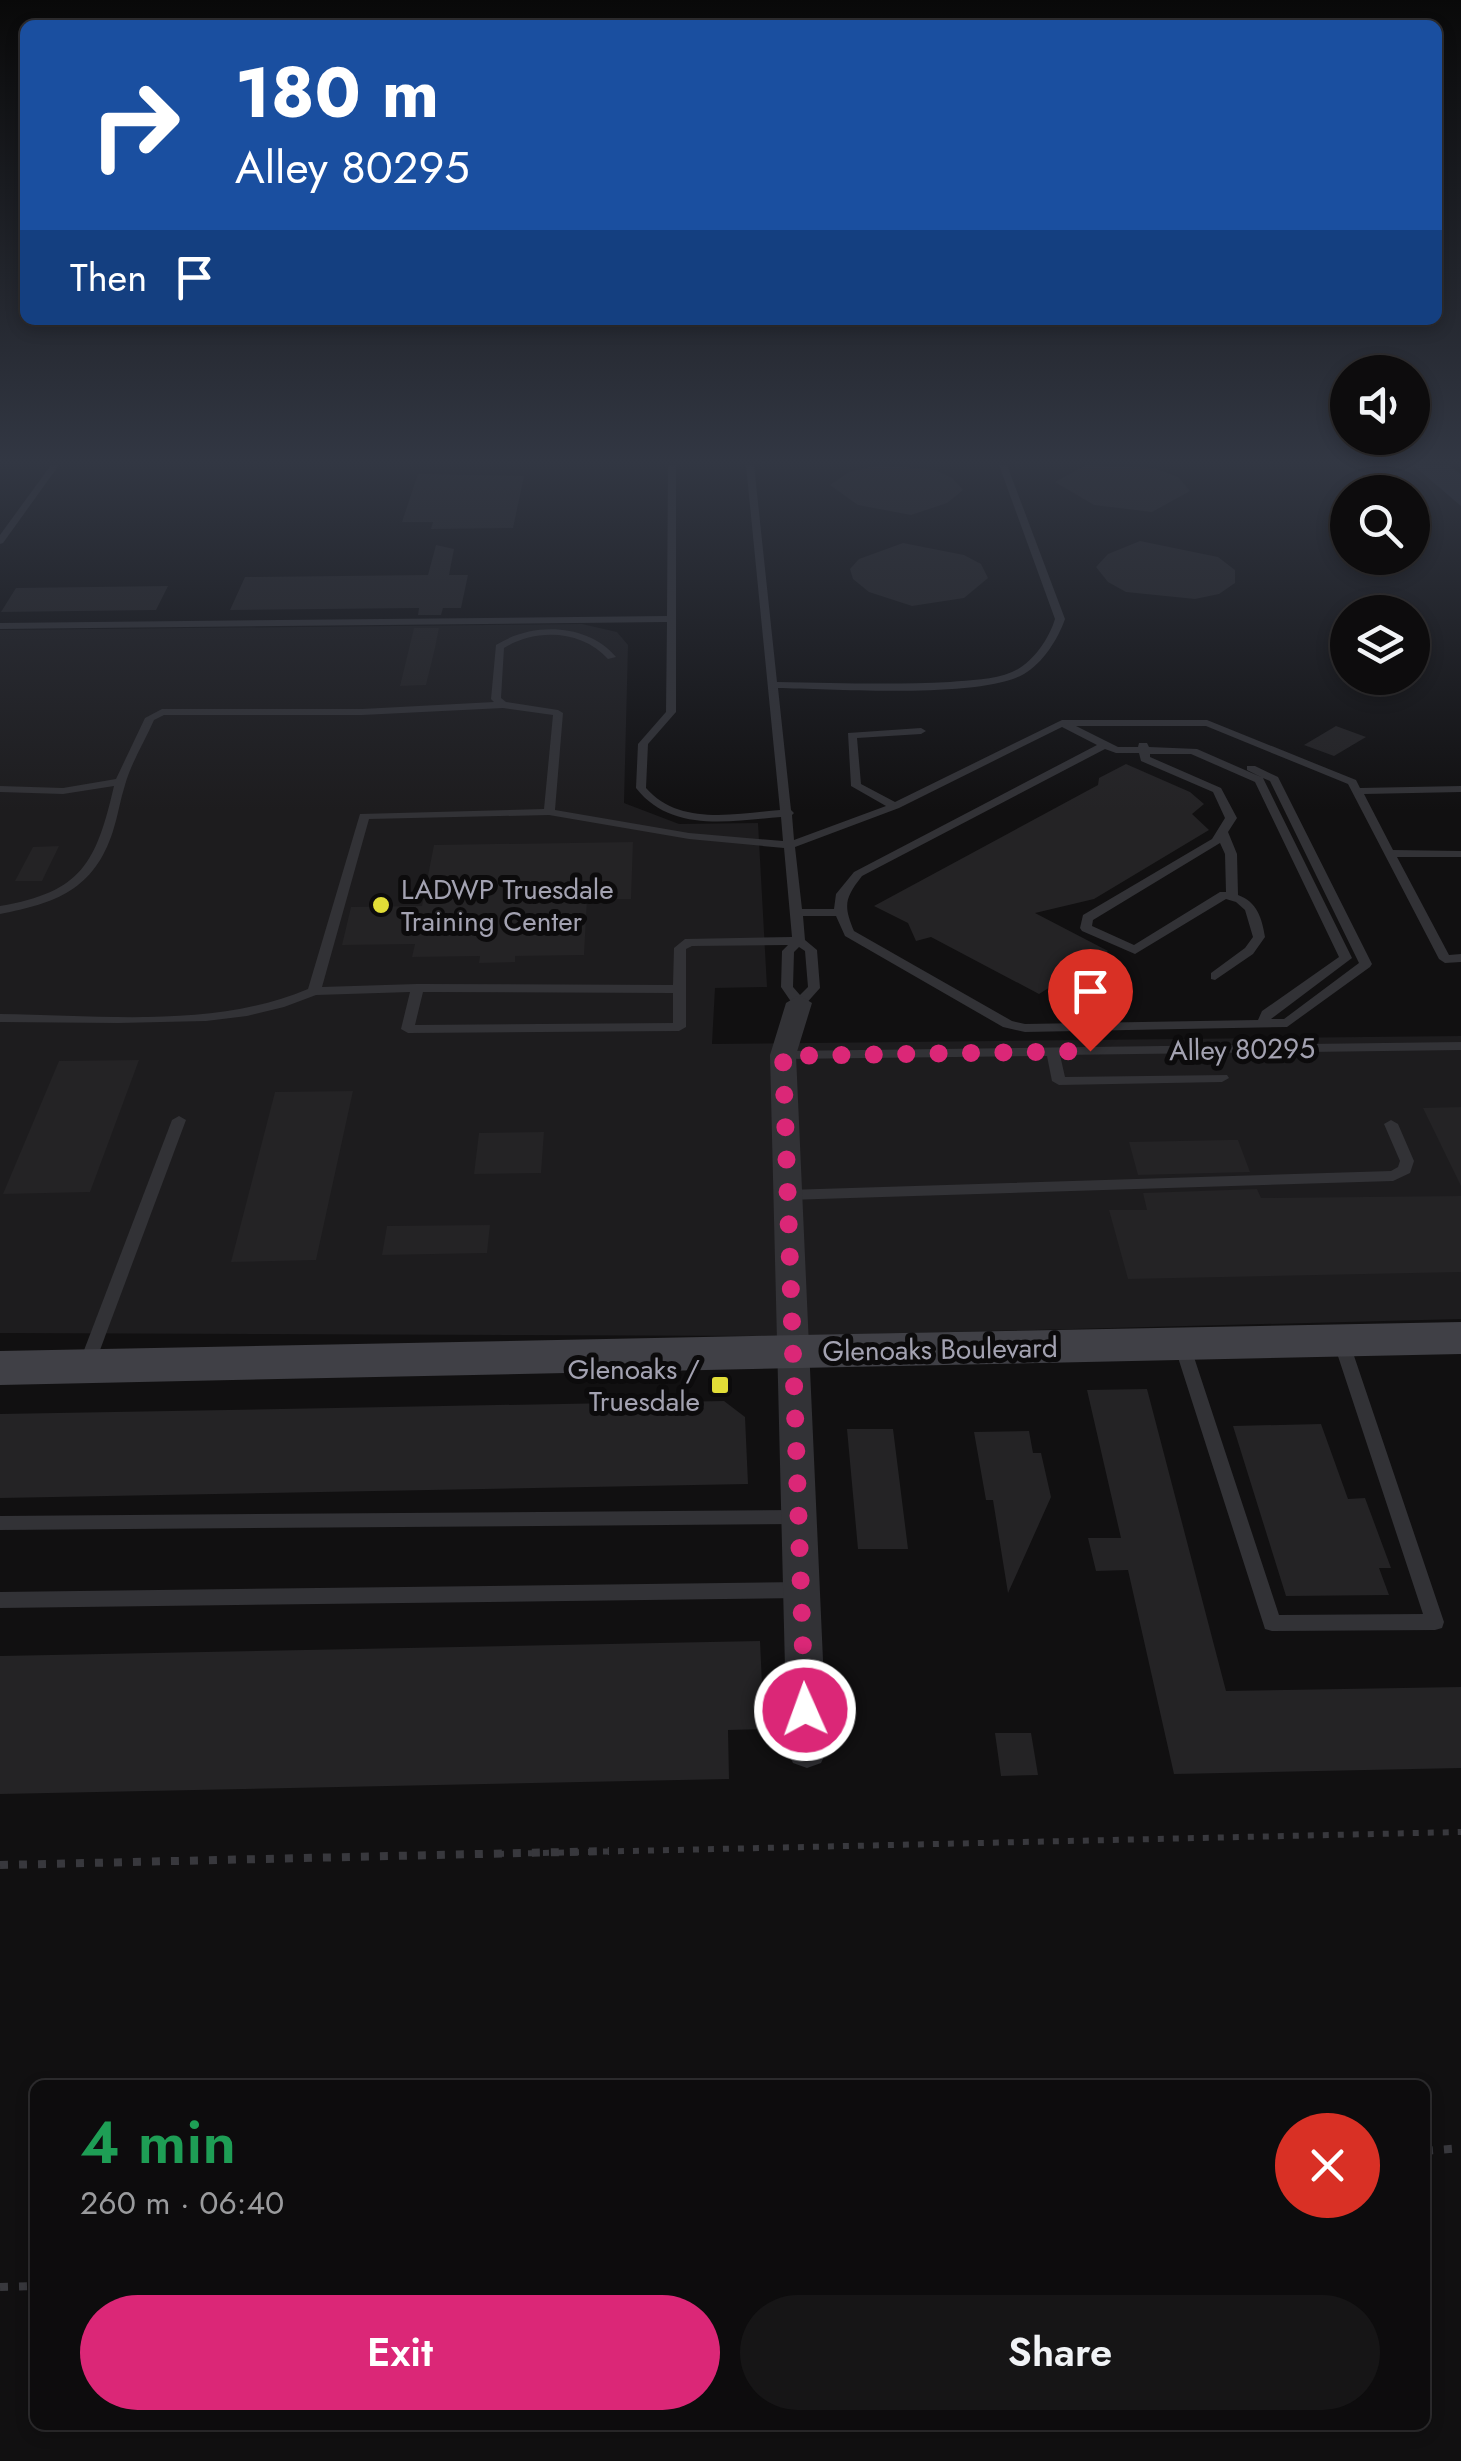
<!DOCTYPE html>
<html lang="en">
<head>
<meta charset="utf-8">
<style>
	body { margin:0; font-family:Jost,sans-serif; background:#161516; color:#f1f3f6; height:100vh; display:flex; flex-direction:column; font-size:38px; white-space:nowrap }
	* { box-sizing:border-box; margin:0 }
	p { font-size:32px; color:#9a9b9d }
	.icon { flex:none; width:55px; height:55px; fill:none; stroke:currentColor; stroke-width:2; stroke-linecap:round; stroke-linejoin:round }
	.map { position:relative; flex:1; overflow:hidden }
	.panel { position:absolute; left:30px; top:2080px; width:1400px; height:350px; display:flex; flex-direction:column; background:#0d0c0d; border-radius:15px; box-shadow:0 5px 15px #0003,0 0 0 2px #2d2c2e }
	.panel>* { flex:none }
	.hud { position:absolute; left:20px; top:20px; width:1422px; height:305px; border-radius:15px; box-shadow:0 5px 15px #0003,0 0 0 2px #2d2c2e; background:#1a4fa0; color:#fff; overflow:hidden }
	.tools { position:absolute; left:1330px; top:355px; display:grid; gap:20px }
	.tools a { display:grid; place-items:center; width:100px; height:100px; border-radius:50%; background:#0d0c0d; box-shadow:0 5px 15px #0003,0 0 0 2px #2d2c2e; font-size:50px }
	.pin { position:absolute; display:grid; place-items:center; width:85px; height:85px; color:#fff; margin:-102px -42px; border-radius:50% 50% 50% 0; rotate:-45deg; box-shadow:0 0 10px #0007 }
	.pin .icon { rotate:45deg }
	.me { position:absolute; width:110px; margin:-55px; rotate:358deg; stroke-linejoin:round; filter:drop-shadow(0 0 8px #0008) }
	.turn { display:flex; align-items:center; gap:35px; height:210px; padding:0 50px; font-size:45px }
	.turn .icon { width:130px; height:130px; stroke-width:2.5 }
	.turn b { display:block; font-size:70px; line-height:85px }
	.then { display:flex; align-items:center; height:95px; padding:0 50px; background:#0003; gap:20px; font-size:38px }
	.round { display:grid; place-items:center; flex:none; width:105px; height:105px; border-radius:52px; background:#161516 }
	.summary { display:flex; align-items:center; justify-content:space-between; height:170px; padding:0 50px }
	h1 { font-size:60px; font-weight:600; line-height:75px; color:#1e9e55 }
	.primary-button { display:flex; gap:20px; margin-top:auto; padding:20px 50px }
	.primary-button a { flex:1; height:115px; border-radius:60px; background:#db2777; color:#fff; font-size:40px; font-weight:600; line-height:115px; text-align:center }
	.primary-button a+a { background:#161516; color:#f1f3f6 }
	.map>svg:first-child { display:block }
	.built { fill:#1d1c1e }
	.water { fill:#282b34 }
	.building { fill:#242325 }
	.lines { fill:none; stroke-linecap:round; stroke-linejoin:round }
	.path-far1 { stroke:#38383d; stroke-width:6; stroke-dasharray:6 9; stroke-linecap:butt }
	.path { stroke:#38383d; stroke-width:8; stroke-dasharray:8 11; stroke-linecap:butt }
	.lane { fill:#323236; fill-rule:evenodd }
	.street { fill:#323236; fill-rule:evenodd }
	.secondary { fill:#404046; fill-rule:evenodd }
	.route { stroke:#db2777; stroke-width:18; stroke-dasharray:0 32.4 }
	.poi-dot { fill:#e2de37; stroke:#0c0b0c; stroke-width:4 }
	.labels { text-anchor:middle; stroke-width:10; stroke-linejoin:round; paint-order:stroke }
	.poi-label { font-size:28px; fill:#a3a2b1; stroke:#0c0b0c; text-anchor:start }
	.street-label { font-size:28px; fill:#a3a2b1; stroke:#0c0b0c }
</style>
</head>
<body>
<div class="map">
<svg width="1461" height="2461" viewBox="0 0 1461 2461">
	<rect width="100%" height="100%" fill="#111011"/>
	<path class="built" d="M582 624 617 632 628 645 624 803 679 824 758 823 767 987 715 988 712 1044 1461 1036V1319L797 1336 0 1333V630Z"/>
	<path class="water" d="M1413 465H1449L1461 475V506Z"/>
	<g class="building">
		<path d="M880 465 935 470 952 478 963 490 947 503 911 515 858 505 830 485 849 472Z"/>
		<path d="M1086 465 1154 468 1178 477 1190 491 1152 512 1094 505 1055 482Z"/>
		<path d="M418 474 524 476 513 528 431 529 433 522H402Z"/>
		<path d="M1140 541 1218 557 1235 570V583L1219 594 1195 599 1126 592 1108 582 1096 567 1108 554Z"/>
		<path d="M903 543 964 555 981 564 988 578 964 598 912 606 869 592 853 579 850 569 859 559Z"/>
		<path d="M436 545 454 549 449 575H468L461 608H443L441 615H418L419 608 230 610 245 577 428 575Z"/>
		<path d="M168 586 156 610 1 612 16 588Z"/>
		<path d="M414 628H439L435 648 426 685 400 686Z"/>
		<path d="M1336 726 1366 737 1334 756 1304 745Z"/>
		<path d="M1126 764 1190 792 1204 804 1192 814 1209 830 1094 899 1035 913 1108 951 1039 994 931 937 916 941 908 923 874 906 1098 785 1099 778Z"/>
		<path d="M633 842 631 899H587L584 955 515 956V962L479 963 480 956 412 957 415 944 342 945 351 907 422 906 434 845Z"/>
		<path d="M59 846 42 881H15L33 847Z"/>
		<path d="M139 1060 90 1192 3 1194 59 1061Z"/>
		<path d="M353 1091 316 1260 231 1262 275 1092Z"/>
		<path d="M1461 1107V1186L1423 1108Z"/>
		<path d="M544 1132 541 1173 474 1174 479 1133Z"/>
		<path d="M1228 1140H1238L1250 1172 1138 1175 1129 1142Z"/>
		<path d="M1257 1189 1261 1198 1461 1196V1272L1128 1279 1109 1210H1147L1143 1193Z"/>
		<path d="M490 1225 487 1253 382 1255 387 1226Z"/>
		<path d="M1147 1389 1226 1691 1461 1687V1768L1174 1774 1128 1570 1096 1571 1088 1538H1121L1087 1390Z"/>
		<path d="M724 1401 745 1417 748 1484 0 1498V1414Z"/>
		<path d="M1321 1424 1348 1499 1365 1498 1391 1568H1379L1389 1595 1286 1596 1233 1426Z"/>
		<path d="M847 1429H893L908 1549H858Z"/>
		<path d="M1029 1431 1033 1453H1041L1051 1497 1008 1593 993 1500H986L974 1432Z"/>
		<path d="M760 1641 764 1729 728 1730 729 1779 0 1794V1656Z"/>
		<path d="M995 1733H1031L1038 1775 1001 1776Z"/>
	</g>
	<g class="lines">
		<path class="path-far1" d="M498 1854 1461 1832"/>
		<g class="path">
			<path d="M0 1865 609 1851"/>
			<path d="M1425 2151 1461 2148"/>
			<path d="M0 2287 35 2286"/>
		</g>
		<g class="lane">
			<path d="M51 465H59L3 543 0 544V535Z"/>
			<path d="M668 465H676V712L648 744 646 788C679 826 735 814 780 810L746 465H754L777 682C835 683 893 685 950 682 970 680 993 680 1012 672 1032 664 1049 639 1055 619L999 465H1007L1065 619C1058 639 1043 663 1024 674 982 699 832 689 778 688L791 810 794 813 792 815 794 840 886 806 851 786 848 733 921 728 926 731 921 734 857 738 861 784 895 802 1062 720H1207L1356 780 1360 788 1461 786V792L1364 794 1393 850 1461 851V857H1397L1449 955 1461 954V962L1445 963 1439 959 1348 784 1206 726H1076L1118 747H1138L1139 743H1147L1149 747 1197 749 1261 777 1247 770V766H1255L1278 777 1372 964 1370 967 1287 1027 1025 1032 1003 1027 845 936 836 916H803L805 940 817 950 820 988 804 1006H794L781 987 782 951 788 945 692 946 686 949V1027L679 1031 408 1033 401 1029 410 992 316 995 284 1007 247 1016 206 1021 118 1023 0 1022V1014C101 1015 213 1029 308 989L360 814 544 809 553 715 503 708 362 715H164L154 720C145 741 131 763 125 785 120 800 118 816 113 831 94 890 56 903 0 914V906C82 892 96 863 114 786L63 794 0 792V786L63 788 116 779 145 718 162 709H362L494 702 491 699 496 645C532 622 587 623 616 657L608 659C582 630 536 628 504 648L501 698 506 702 558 710 563 713 555 810 689 833 783 841 781 817C730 821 671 833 636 788L638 744 666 712 667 622 0 629V623L667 616ZM1062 727 1097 745 854 872 836 894 834 909H802L795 847 899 808ZM1105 749 1116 753H1139L1141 761 1213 792 1225 818 1212 839 1083 915 1080 928 1082 931 1135 954 1226 899 1236 902 1245 910 1253 937 1245 948 1211 973V979L1215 980 1253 954 1265 937C1262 918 1257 902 1238 895L1237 854 1228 832 1237 818 1221 788 1150 757V754H1191L1255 782 1339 957 1262 1011 1258 1020 1025 1024 1012 1021 854 931C843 905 845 898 862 876ZM1263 778 1270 781 1359 963 1284 1019H1271L1352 958ZM549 815 689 839 784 848 792 937 685 939 674 948 673 985 417 984 322 987 369 819ZM1220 843 1225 854 1226 892H1220L1134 945 1092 926 1093 920ZM799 947 805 951 808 987 800 995 793 987 794 952ZM423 992 673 993V1023L415 1025Z"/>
			<path d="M1461 1042V1050L1060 1055 1065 1077 1227 1075 1229 1078 1222 1082 1059 1085 1052 1081 1047 1056 783 1059 776 1055 783 1051Z"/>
			<path d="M179 1116 186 1120 94 1366 92 1370H80L78 1366 172 1120Z"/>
			<path d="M1391 1120 1398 1124 1414 1161 1410 1173 1393 1181 787 1200 780 1195 787 1190 1391 1171 1398 1167 1400 1161 1384 1124Z"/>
			<path d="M1341 1335 1347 1337 1349 1341 1444 1622 1442 1628 1435 1630 1272 1631 1265 1629 1174 1345 1176 1341H1188L1190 1345 1279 1615 1423 1614 1333 1341 1335 1337Z"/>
			<path d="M798 1510 804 1512 807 1517 804 1522 798 1524 0 1530V1516Z"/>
			<path d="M801 1582 807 1585 810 1590 807 1595 801 1598 0 1608V1592Z"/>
		</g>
		<path class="street" d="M799 995 812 1003 796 1055 827 1750 821 1763 807 1768 793 1763 787 1750 770 1055 786 1003Z"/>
		<path class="secondary" d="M1461 1322V1354L0 1385V1351Z"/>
	</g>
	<linearGradient id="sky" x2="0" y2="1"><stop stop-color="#090909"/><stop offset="0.57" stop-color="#323743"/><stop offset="1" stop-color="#323743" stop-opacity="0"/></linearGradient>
	<rect width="1461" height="810" fill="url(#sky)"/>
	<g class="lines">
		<path class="route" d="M805 1710 783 1056 1090 1051"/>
	</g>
	<g class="poi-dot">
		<circle cx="381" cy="905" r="10"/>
		<rect x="710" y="1375" width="20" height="20" rx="5"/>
	</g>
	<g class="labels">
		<g class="poi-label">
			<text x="401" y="899">LADWP Truesdale<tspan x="401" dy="32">Training Center</tspan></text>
			<text x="700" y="1379" text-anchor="end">Glenoaks /<tspan x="700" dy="32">Truesdale</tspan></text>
		</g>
		<g class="street-label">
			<text transform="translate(1242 1049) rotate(-1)" y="10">Alley 80295</text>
			<text transform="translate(940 1349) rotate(-1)" y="10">Glenoaks Boulevard</text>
		</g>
	</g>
</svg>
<div class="tools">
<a><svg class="icon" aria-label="sound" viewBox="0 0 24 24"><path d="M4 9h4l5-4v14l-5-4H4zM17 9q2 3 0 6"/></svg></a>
<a><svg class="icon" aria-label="search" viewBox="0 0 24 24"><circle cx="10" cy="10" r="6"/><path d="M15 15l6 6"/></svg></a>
<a><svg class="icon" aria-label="layers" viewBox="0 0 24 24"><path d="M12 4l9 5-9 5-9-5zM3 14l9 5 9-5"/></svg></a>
</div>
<div class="pin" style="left:1090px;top:1051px;background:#d93025"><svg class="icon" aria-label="arrive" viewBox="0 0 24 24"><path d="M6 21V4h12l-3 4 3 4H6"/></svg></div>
<svg class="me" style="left:805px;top:1710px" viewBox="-20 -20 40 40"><circle r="17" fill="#db2777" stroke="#fff" stroke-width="3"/><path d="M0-11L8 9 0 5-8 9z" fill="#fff"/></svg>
<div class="hud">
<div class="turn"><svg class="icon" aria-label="right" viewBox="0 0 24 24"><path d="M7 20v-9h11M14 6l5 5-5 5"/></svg><div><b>180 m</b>Alley 80295</div></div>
<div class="then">Then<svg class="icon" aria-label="arrive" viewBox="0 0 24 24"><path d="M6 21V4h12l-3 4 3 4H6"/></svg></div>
</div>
<section class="panel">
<div class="summary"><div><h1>4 min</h1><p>260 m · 06:40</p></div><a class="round" style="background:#d93025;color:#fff"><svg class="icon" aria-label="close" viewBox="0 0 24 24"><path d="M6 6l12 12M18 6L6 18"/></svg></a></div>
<div class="primary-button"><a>Exit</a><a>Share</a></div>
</section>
</div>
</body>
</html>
